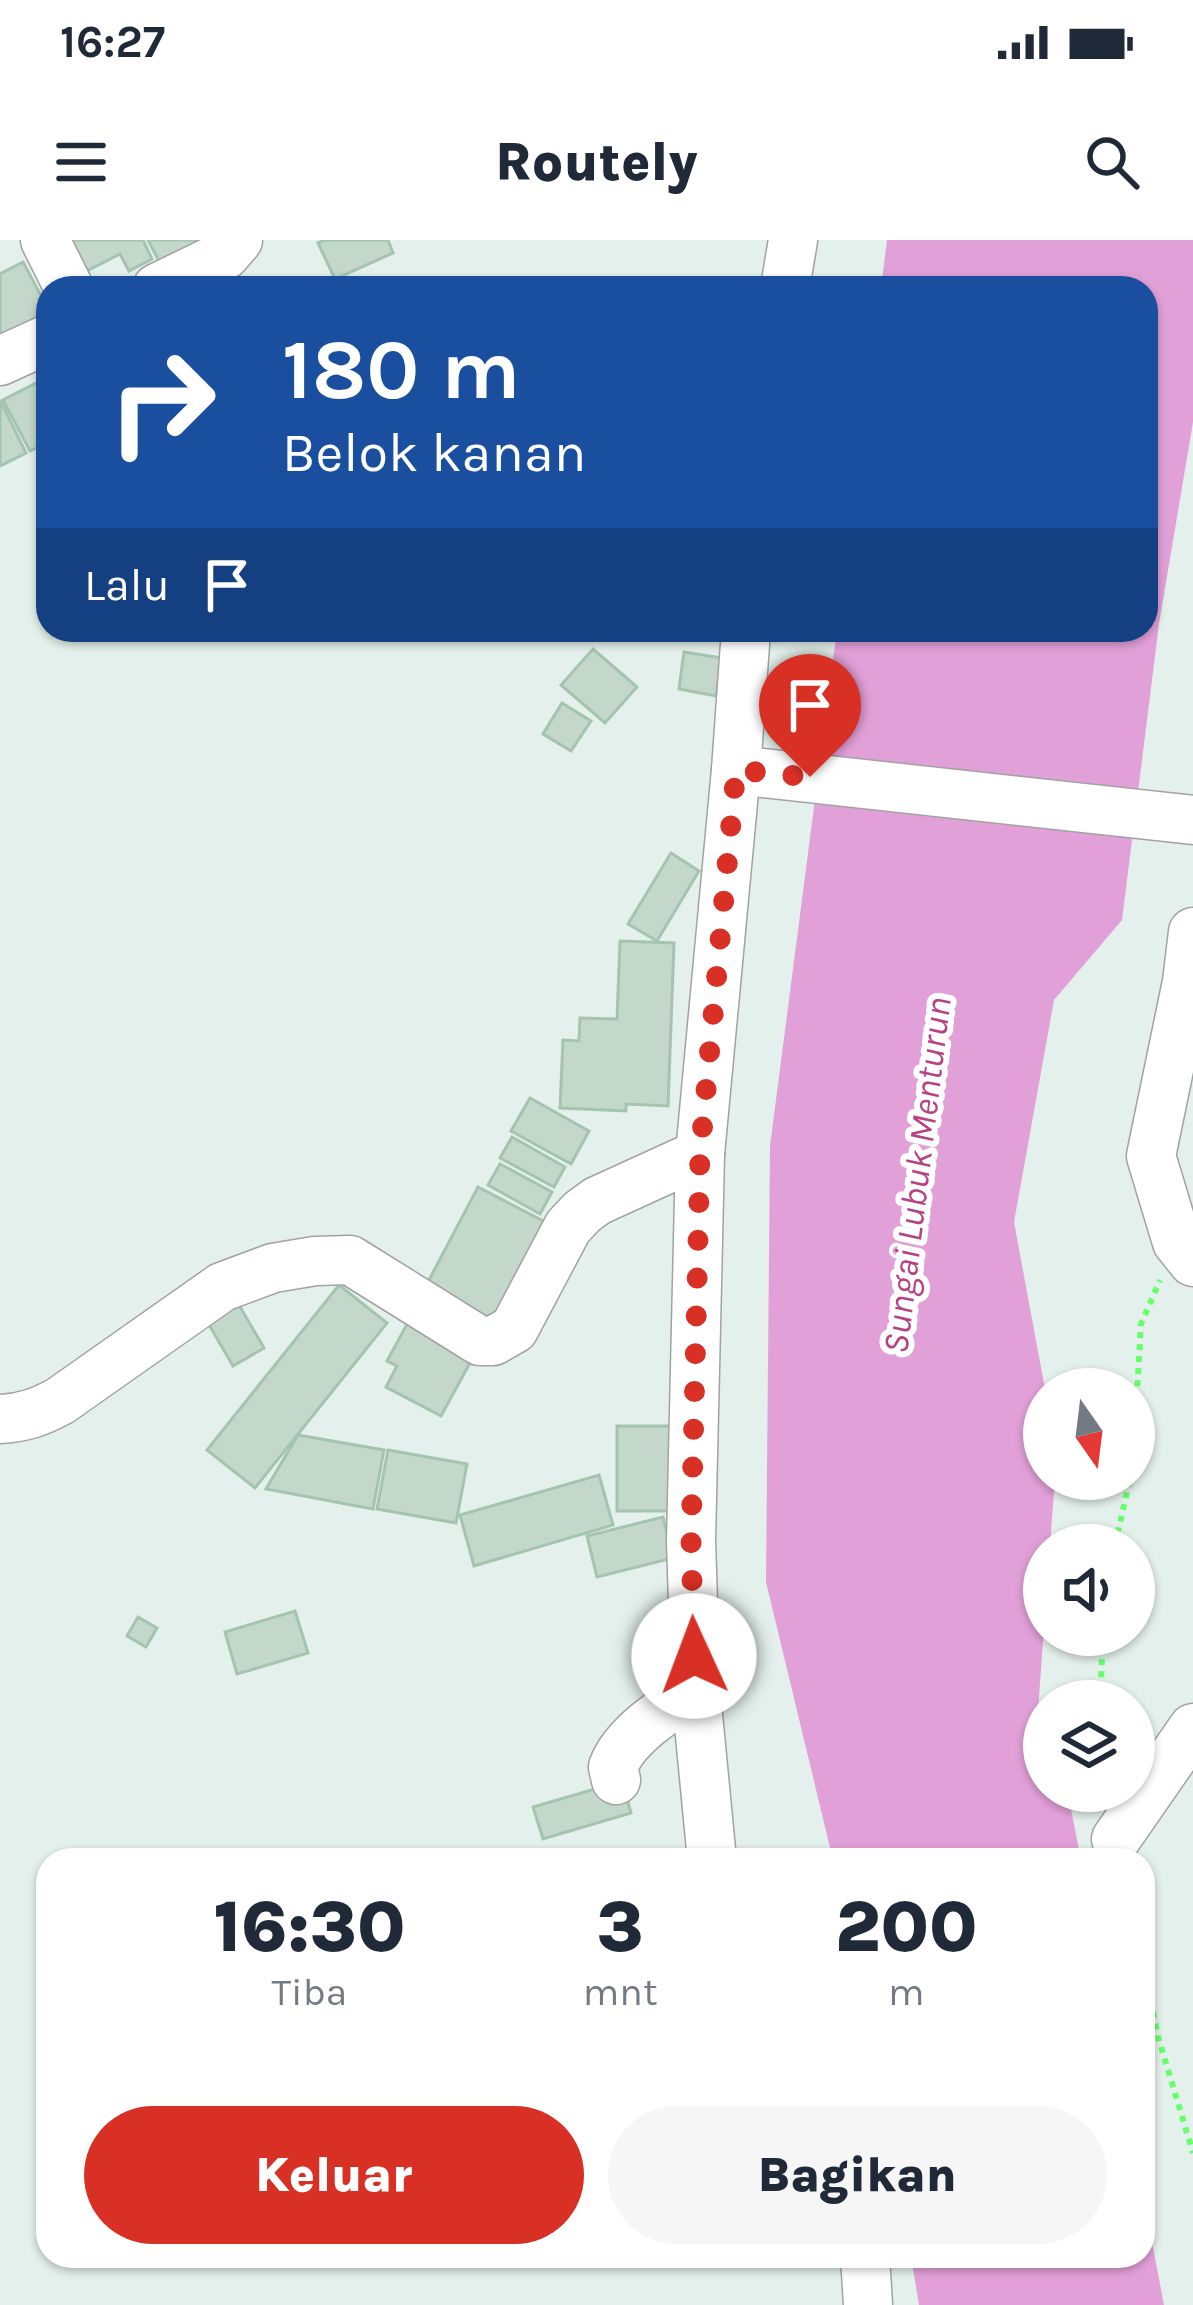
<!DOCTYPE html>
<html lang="id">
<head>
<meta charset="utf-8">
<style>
	body { margin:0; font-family:Karla,sans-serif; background:#f6f6f7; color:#1f2937; height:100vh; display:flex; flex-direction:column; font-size:45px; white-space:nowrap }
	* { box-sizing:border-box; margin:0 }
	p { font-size:39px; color:#747a83 }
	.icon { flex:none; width:66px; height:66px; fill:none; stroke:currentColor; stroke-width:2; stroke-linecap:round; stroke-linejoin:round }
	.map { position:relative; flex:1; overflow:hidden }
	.drawer { position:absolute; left:36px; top:1608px; width:1119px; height:420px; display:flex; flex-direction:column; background:#fff; border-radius:36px; box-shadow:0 3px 9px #0004 }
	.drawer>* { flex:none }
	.banner { position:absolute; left:36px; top:36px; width:1122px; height:366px; border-radius:36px; box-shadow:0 3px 9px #0004; background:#1a4fa0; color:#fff; overflow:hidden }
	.needle { width:78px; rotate:166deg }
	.fabs { position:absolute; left:1023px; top:1128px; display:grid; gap:24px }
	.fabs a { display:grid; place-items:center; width:132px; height:132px; border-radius:50%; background:#fff; box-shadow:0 3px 9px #0004; font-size:60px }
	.pin { position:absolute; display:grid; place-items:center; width:102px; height:102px; color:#fff; margin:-123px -51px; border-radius:50% 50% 50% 0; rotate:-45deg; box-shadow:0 0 12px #0007 }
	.pin .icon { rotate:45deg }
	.me { position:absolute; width:132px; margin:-66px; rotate:358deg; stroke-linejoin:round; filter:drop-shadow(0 0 9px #0008) }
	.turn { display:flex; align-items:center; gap:42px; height:252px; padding:0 48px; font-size:54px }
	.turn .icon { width:156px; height:156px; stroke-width:2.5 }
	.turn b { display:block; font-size:84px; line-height:102px }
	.then { display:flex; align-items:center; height:114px; padding:0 48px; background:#0003; gap:24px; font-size:45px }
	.eta { display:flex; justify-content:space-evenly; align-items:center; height:204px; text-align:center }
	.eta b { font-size:72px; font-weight:800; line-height:84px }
	.action { display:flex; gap:24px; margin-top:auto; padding:24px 48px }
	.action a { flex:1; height:138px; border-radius:72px; background:#d93025; color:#fff; font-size:48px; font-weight:800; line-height:138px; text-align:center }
	.action a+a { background:#f6f6f7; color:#1f2937 }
	.status { display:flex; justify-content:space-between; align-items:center; height:84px; padding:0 60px; background:#fff; direction:ltr }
	.status svg { height:33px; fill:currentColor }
	header { display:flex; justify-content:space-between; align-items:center; height:156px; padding:0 48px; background:#fff; font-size:54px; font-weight:800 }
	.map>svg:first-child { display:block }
	.water { fill:#e2a0d8 }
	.building { fill:#c3d8cb; stroke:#a4c4b0; stroke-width:3 }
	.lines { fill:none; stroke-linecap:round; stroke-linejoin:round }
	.minor-casing { stroke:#a2a2a2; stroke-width:51 }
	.path { stroke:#66ff6c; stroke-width:6; stroke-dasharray:6 6; stroke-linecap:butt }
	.minor { stroke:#fff; stroke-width:48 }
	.route { stroke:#d93025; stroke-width:21; stroke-dasharray:0 37.8 }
	.labels { text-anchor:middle; stroke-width:12; stroke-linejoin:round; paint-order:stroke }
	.water-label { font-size:36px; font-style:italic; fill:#b84184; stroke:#fff }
</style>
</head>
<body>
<div class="status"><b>16:27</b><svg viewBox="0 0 49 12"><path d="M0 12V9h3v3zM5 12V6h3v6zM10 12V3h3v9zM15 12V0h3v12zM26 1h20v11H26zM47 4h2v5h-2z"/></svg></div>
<header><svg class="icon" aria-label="menu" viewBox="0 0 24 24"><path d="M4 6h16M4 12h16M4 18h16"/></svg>Routely<svg class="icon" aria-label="search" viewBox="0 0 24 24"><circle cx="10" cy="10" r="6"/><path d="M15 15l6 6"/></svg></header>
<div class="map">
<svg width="1193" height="2065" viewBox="0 0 1193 2065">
	<rect width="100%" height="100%" fill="#e4f0eb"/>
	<g class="water">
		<path d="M887 0H1193V182L1159 384 1122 680 1054 760 1014 982 1045 1149 1044 1239H1055L1050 1305H1044V1388L1035 1512 1044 1527V1551H1060L1071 1569 1081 1620H833L766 1342 770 906 837 390H1146V48H881Z"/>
		<path d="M1143 1955 1164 2065H919L911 2016H1143Z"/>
	</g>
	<g class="building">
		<path d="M67 0H143L152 19 129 31 120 14 83 33Z"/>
		<path d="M148 0H205L160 23Z"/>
		<path d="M324 0H388L393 13 335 39 318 3Z"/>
		<path d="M23 22 48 69V80L0 106V34Z"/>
		<path d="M38 142 48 161V202L30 211 3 160Z"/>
		<path d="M0 160 26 213 0 226Z"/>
		<path d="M593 409 637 447 605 483 561 445Z"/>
		<path d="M684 412 722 418 716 456 679 449Z"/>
		<path d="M562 463 591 481 571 511 543 494Z"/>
		<path d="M671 613 699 631 657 701 628 684Z"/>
		<path d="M620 701 674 703 668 866 626 864V871L560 868 563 800 579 801 580 778 617 779Z"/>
		<path d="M530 858 589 891 571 924 511 891Z"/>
		<path d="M512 897 565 927 554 947 500 918Z"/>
		<path d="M500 924 552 952 540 974 488 945Z"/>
		<path d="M478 947 545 982 487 1092 420 1057Z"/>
		<path d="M339 1045 387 1083 255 1248 207 1210Z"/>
		<path d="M239 1065 264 1108 233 1126 208 1083Z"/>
		<path d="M412 1075 477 1110 441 1176 386 1147 397 1126 387 1121Z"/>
		<rect x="617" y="1186" width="57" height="85"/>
		<path d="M298 1195 384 1210 373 1269 266 1249Z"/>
		<path d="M388 1210 467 1224 456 1283 377 1269Z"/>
		<path d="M599 1235 613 1285 474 1326 460 1275Z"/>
		<path d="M663 1277 673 1318 597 1337 587 1296Z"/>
		<path d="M295 1371 308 1413 237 1434 225 1392Z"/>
		<path d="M138 1377 157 1388 146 1407 127 1396Z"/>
		<path d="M622 1541 631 1573 543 1599 533 1567Z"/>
	</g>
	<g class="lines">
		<defs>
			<g id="minor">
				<path d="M45 0 69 48"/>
				<path d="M157 48 225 15 238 0"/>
				<path d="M785 48 793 0"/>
				<path d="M0 121 48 99"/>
				<path d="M736 530 1193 580"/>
				<path d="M1193 692 1187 742 1151 916 1177 1002 1193 1022"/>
				<path d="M0 1179C23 1178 40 1172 60 1161L222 1047 273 1028 315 1021 350 1020 480 1101H493L514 1089 568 987 582 972 597 961 700 914"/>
				<path d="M616 1540 613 1527C624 1497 667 1466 696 1454"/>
				<path d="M1116 1599 1193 1488"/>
				<path d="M712 1620 696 1454 691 1301 700 914 736 530 746 390"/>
				<path d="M865 2016 868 2065"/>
			</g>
		</defs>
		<use href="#minor" class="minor-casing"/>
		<g class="path">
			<path d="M1134 1206 1141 1084 1160 1040"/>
			<path d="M1115 1305 1130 1239"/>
			<path d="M1100 1461 1103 1395"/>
			<path d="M1143 1725 1159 1800 1193 1913"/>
		</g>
		<use href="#minor" class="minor"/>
	</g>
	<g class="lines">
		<path class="route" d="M694 1416 691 1301 700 914 736 530 810 537"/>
	</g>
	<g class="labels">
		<g class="water-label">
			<text transform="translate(916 935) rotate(-83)" y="13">Sungai Lubuk Menturun</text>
		</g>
	</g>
</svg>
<div class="fabs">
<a><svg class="needle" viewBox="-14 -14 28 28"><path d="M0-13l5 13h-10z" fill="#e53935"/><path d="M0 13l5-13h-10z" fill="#747a83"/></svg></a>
<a><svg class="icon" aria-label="sound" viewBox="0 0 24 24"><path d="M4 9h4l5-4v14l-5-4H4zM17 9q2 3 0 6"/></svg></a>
<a><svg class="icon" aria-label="layers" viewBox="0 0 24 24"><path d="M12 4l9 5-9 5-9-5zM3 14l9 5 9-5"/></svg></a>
</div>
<div class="pin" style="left:810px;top:537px;background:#d93025"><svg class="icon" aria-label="arrive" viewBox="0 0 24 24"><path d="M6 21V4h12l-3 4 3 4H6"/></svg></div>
<svg class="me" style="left:694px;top:1416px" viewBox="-20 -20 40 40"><circle r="19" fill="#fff"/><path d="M0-13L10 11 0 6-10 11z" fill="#d93025"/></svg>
<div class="banner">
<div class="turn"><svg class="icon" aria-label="right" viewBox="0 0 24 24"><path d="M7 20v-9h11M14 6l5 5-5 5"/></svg><div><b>180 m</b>Belok kanan</div></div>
<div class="then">Lalu<svg class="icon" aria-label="arrive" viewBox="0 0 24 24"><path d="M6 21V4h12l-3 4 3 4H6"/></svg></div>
</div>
<section class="drawer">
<div class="eta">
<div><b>16:30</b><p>Tiba</p></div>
<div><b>3</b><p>mnt</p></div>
<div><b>200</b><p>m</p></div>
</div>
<div class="action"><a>Keluar</a><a>Bagikan</a></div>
</section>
</div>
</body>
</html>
